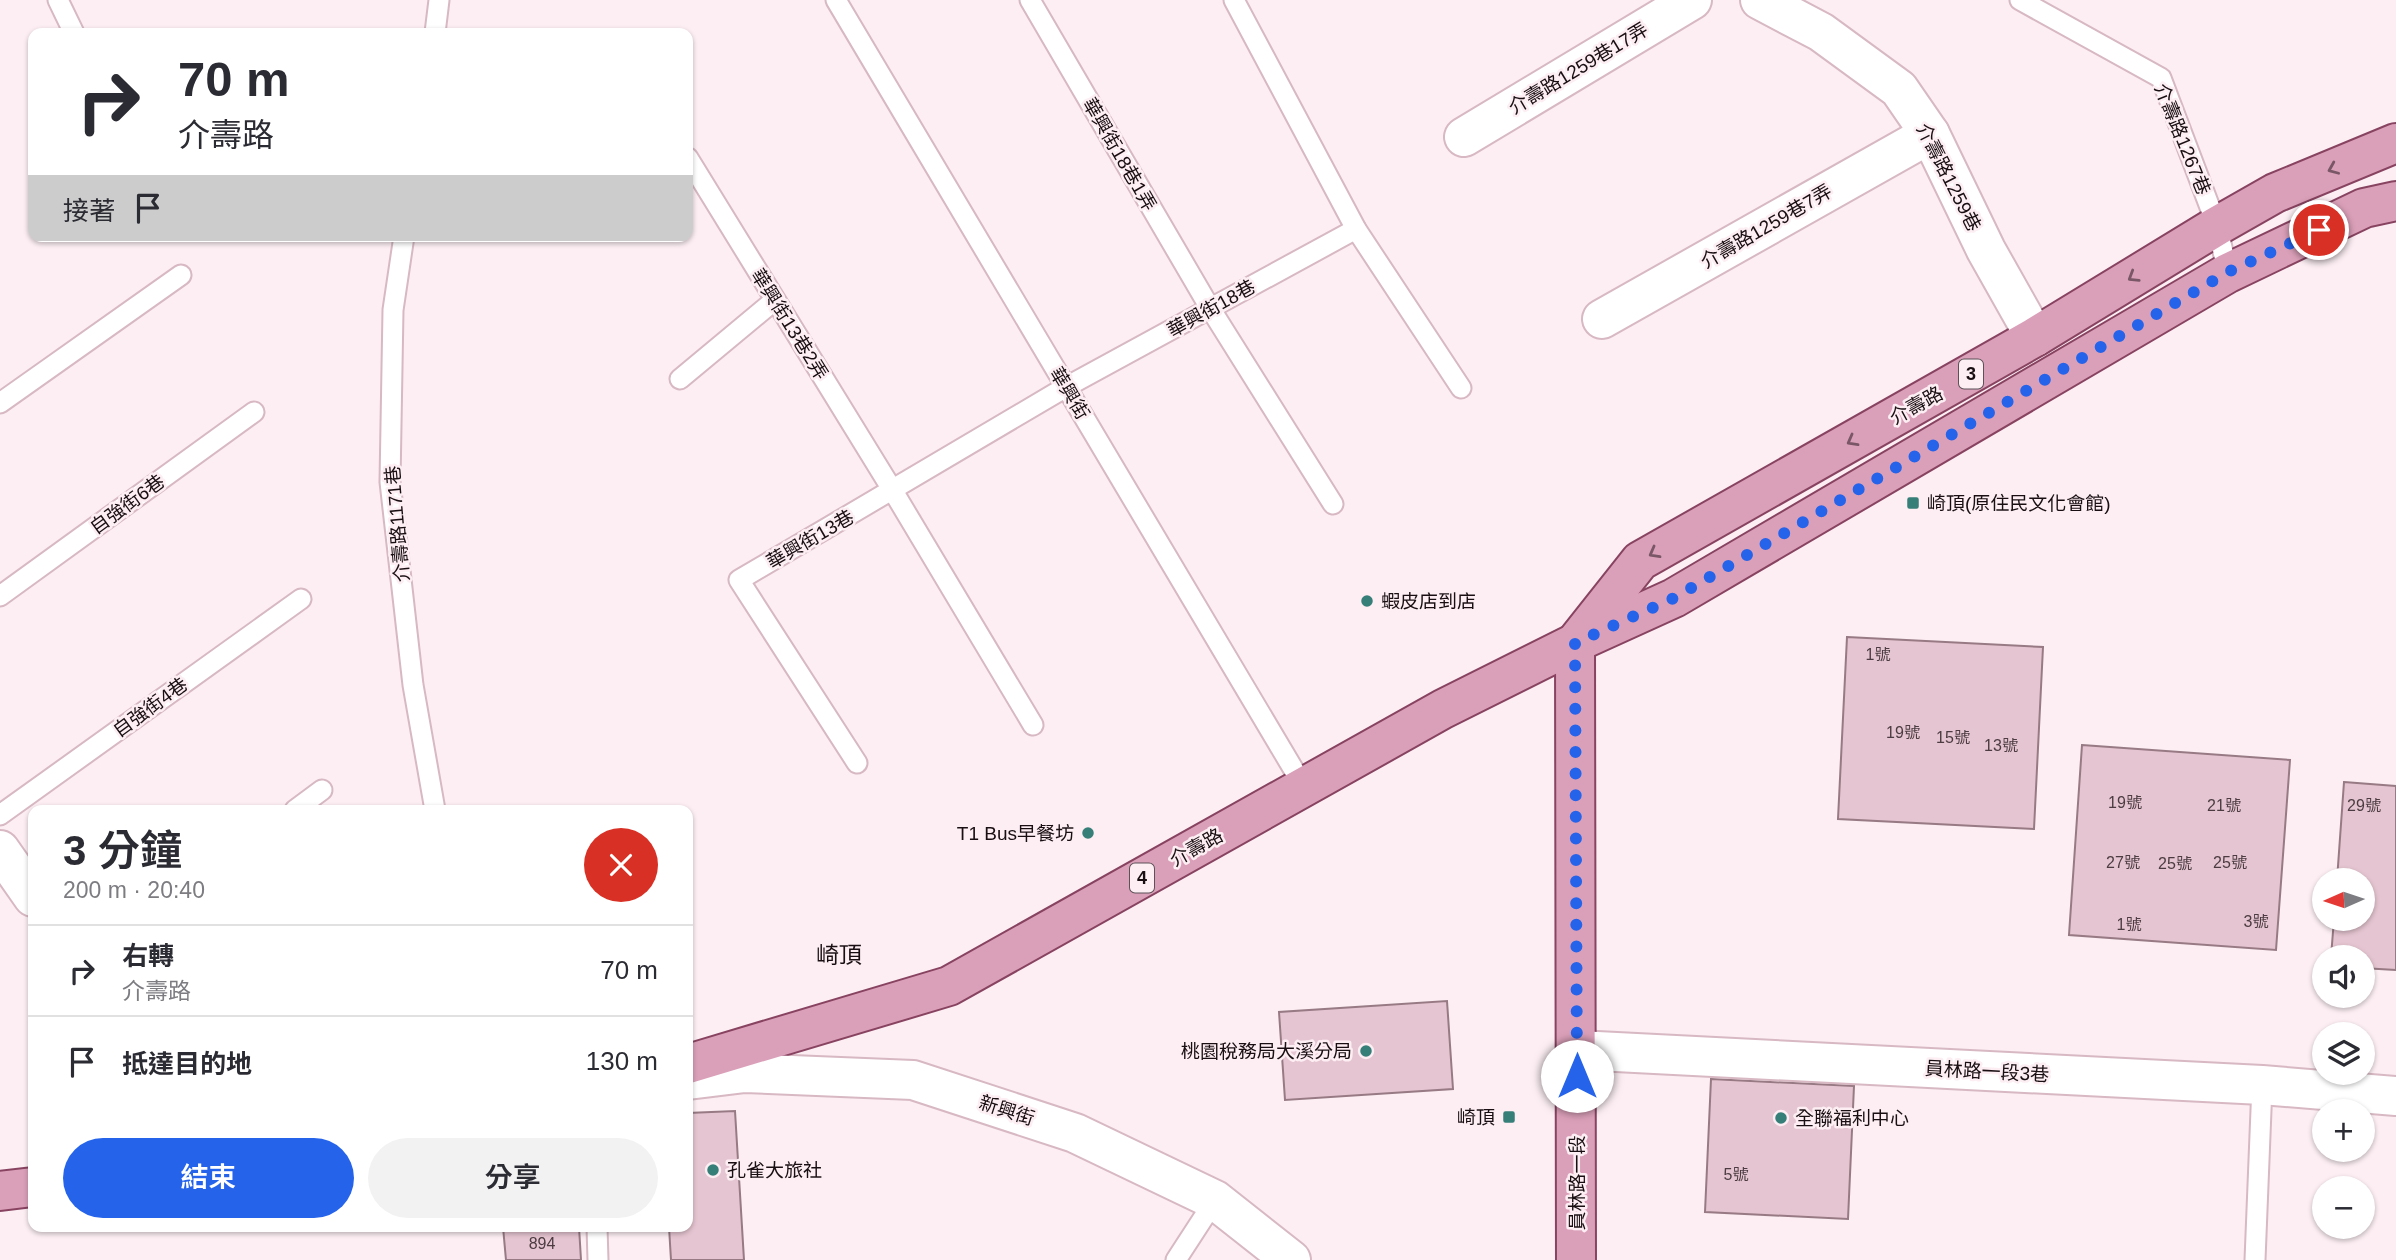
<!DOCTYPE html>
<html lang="zh-TW">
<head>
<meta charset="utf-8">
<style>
	body { margin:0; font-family:Helvetica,"Noto Sans TC",sans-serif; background:#f2f2f3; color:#2b2b33; height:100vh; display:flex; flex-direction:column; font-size:26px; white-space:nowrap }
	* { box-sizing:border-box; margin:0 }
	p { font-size:23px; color:#7c7c81 }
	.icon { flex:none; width:38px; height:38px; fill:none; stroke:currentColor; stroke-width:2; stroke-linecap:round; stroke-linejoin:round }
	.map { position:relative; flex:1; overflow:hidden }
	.panel { position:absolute; left:28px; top:805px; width:665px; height:427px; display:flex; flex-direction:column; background:#fff; border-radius:14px; box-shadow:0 2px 5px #0004 }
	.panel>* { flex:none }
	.top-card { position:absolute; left:28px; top:28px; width:665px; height:214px; border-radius:14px; box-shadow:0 2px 5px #0004; background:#fff; color:#2b2b33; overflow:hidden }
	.needle { width:46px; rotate:267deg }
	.tools { position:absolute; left:2312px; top:868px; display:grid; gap:14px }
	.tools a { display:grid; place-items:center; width:63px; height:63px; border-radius:50%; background:#fff; box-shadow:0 2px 5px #0004; font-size:35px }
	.pin { position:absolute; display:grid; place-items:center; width:60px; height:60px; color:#fff; margin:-30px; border:4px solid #fff; border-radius:50%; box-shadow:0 2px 7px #0007 }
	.me { position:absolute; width:77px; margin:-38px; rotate:0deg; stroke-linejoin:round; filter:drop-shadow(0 0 5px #0008) }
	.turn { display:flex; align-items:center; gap:24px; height:147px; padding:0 35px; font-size:32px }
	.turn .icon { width:91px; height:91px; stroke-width:2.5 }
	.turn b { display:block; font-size:49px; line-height:60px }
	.then { display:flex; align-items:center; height:66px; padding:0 35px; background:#0003; gap:14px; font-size:26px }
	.round { display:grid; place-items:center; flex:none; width:74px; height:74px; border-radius:37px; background:#f2f2f3 }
	.head { display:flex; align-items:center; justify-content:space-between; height:119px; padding:0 35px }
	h1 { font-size:42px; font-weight:600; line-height:52px }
	.button { display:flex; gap:14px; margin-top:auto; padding:14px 35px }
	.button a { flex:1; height:80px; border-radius:42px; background:#2563eb; color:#fff; font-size:28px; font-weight:600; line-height:80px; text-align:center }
	.button a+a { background:#f2f2f3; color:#2b2b33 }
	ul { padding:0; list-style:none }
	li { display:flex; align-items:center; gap:21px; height:91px; padding:0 35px; border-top:2px solid #e1e1e2 }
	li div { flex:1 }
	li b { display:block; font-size:26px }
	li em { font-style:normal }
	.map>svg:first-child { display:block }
	.building { fill:#e5c5d1; stroke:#977a84; stroke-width:2 }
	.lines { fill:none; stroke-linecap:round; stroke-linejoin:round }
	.service-casing { stroke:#d7b8c3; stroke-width:23 }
	.minor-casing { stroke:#d7b8c3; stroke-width:42 }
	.tertiary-casing { stroke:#d7b8c3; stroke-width:42 }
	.primary-casing { stroke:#884361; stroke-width:42 }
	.service { stroke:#fff; stroke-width:19 }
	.minor { stroke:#fff; stroke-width:38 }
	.tertiary { stroke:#fff; stroke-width:38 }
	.primary { stroke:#dba0b9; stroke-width:38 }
	.oneway { stroke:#7a5766 }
	.route { stroke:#2563eb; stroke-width:12; stroke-dasharray:0 21.6 }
	.poi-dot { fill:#367e78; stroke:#fceef3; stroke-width:2.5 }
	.labels { text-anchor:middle; stroke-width:5; stroke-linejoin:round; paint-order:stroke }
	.number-label { font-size:16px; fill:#4c3c42 }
	.shield { fill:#fceef3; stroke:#5d5156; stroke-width:2 }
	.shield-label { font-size:18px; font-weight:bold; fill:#190e12 }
	.street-label { font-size:19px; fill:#190e12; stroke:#fceef3 }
	.poi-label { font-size:19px; fill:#190e12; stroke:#fceef3; text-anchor:start }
	.quarter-label { font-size:23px; fill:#190e12; stroke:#fceef3 }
</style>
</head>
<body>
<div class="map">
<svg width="2396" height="1260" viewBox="0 0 2396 1260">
	<rect width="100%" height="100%" fill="#fceef3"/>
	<g class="building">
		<path d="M1847 637 2043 647 2034 829 1838 819Z"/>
		<path d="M2082 745 2290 760 2276 950 2069 935Z"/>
		<path d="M2344 782 2396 786V970L2362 968V957H2331L2334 919H2362V880H2337Z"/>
		<path d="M1447 1001 1453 1089 1285 1100 1279 1012Z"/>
		<path d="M1711 1079 1854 1086 1848 1219 1705 1212Z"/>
		<path d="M735 1111 744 1260H671L669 1227H688V1113Z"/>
		<path d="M503 1227H579L581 1260H506Z"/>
	</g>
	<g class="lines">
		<defs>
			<g id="service">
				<path d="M58 0 74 33"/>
				<path d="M836 0 1304 787"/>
				<path d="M1030 0 1210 308 1333 504"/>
				<path d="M1234 0 1356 229 1461 388"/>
				<path d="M2020 0 2161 78 2217 226 2228 273"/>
				<path d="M435 33 439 0"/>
				<path d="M688 158 893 491 1033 725"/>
				<path d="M404 236 393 310 390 482 413 685 435 810"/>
				<path d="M680 379 775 300"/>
				<path d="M0 403 181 275"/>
				<path d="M0 596 254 412"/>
				<path d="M857 763 739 580 1066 387 1356 229"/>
				<path d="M295 810 322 790"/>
				<path d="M0 815 301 599"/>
				<path d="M597 1227 598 1260"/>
				<path d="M1176 1260 1215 1200"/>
				<path d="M2255 1260 2262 1085"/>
			</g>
			<g id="minor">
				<path d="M1760 0 1821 32 1899 89 1930 134 1986 250 2035 337"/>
				<path d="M1464 137 1692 0"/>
				<path d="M1602 319 1930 134"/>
				<path d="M0 850 33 897"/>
				<path d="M1577 1050 2262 1085 2396 1096"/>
			</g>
			<path id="tertiary" d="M688 1080 745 1073 913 1080 1075 1133 1215 1200 1291 1260"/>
			<g id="primary">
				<path d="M1579 638 1640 561 2035 337 2217 226 2275 193 2396 143"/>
				<path d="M1575 643 1576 1260"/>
				<path d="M688 1064 949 986 1443 709 1575 643 1674 598 2228 273 2364 208 2396 201"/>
				<path d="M0 1191 33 1187"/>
			</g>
		</defs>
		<use href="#service" class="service-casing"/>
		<use href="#minor" class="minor-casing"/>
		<use href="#tertiary" class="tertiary-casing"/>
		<use href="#primary" class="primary-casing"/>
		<use href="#service" class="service"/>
		<use href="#minor" class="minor"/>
		<use href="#tertiary" class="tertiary"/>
		<use href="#primary" class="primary"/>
	</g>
	<defs><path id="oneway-chevron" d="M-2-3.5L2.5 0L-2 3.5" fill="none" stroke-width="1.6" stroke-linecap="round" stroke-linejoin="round" transform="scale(1.75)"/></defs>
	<g class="oneway">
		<use href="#oneway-chevron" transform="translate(2333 169) rotate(157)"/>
		<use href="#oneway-chevron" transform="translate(2133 277) rotate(148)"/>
		<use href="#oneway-chevron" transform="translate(1852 441) rotate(151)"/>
		<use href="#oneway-chevron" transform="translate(1654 553) rotate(151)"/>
	</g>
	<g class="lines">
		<path class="route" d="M1577 1076 1575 643 1674 598 2228 272 2319 230"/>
	</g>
	<g class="poi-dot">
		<rect x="1906" y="496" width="14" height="14" rx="3.5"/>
		<circle cx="1367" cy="601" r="7"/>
		<circle cx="1088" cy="833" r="7"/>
		<circle cx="1366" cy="1051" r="7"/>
		<rect x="1502" y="1110" width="14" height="14" rx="3.5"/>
		<circle cx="1781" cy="1118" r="7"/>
		<circle cx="713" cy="1170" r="7"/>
	</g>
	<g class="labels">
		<g class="number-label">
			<text x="1878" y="660">1號</text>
			<text x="1903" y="738">19號</text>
			<text x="1953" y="743">15號</text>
			<text x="2001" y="751">13號</text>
			<text x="2125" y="808">19號</text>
			<text x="2224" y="811">21號</text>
			<text x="2364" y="811">29號</text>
			<text x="2123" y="868">27號</text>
			<text x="2230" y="868">25號</text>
			<text x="2175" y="869">25號</text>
			<text x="2256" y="927">3號</text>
			<text x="2129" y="930">1號</text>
			<text x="1736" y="1180">5號</text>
			<text x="542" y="1249">894</text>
		</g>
		<g class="shield">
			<rect x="1959" y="359.5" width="24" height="29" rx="5"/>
			<rect x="1130" y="863.5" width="24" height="29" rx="5"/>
		</g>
		<g class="shield-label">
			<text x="1971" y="380">3</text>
			<text x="1142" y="884">4</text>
		</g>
		<g class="street-label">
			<text transform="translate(1578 68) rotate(-31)" y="7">介壽路1259巷17弄</text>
			<text transform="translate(2183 139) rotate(68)" y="7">介壽路1267巷</text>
			<text transform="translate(1120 154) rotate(60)" y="7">華興街18巷1弄</text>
			<text transform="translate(1949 177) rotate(63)" y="7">介壽路1259巷</text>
			<text transform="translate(1766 226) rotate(-30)" y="7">介壽路1259巷7弄</text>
			<text transform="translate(1211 308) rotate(-29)" y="7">華興街18巷</text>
			<text transform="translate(790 324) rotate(58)" y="7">華興街13巷2弄</text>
			<text transform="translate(1070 393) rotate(59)" y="7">華興街</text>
			<text transform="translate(1916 405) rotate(-29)" y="7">介壽路</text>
			<text transform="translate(127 504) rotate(-36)" y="7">自強街6巷</text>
			<text transform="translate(397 524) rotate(-95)" y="7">介壽路1171巷</text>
			<text transform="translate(810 539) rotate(-30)" y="7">華興街13巷</text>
			<text transform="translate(150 707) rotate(-36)" y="7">自強街4巷</text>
			<text transform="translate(1196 847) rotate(-29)" y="7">介壽路</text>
			<text transform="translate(1987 1071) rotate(3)" y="7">員林路一段3巷</text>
			<text transform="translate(1007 1110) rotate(18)" y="7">新興街</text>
			<text transform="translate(1577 1183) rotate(-90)" y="7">員林路一段</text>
		</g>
		<g class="poi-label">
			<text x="1927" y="510">崎頂(原住民文化會館)</text>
			<text x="1381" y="608">蝦皮店到店</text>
			<text x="1074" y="840" text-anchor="end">T1 Bus早餐坊</text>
			<text x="1352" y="1058" text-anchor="end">桃園稅務局大溪分局</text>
			<text x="1495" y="1124" text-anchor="end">崎頂</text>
			<text x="1795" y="1125">全聯福利中心</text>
			<text x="727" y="1177">孔雀大旅社</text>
		</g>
		<g class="quarter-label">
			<text x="839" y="963">崎頂</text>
		</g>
	</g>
</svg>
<div class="tools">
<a><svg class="needle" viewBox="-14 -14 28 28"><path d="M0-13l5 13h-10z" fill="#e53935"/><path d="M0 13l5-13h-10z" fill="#7c7c81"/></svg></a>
<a><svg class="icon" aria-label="sound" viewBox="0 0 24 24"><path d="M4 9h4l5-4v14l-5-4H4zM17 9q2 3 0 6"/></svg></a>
<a><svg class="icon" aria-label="layers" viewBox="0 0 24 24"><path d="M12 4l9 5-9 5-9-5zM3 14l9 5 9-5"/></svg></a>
<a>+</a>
<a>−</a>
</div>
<div class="pin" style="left:2319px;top:230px;background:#d93025"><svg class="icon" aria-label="arrive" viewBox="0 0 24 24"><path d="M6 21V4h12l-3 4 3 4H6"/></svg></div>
<svg class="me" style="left:1577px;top:1076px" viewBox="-20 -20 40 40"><circle r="19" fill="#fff"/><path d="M0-13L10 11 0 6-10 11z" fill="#2563eb"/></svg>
<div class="top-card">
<div class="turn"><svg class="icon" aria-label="right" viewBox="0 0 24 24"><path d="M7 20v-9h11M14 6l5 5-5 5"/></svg><div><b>70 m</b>介壽路</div></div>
<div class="then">接著<svg class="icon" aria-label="arrive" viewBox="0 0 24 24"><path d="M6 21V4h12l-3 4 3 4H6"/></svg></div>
</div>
<section class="panel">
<div class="head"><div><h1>3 分鐘</h1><p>200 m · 20:40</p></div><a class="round" style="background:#d93025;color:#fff"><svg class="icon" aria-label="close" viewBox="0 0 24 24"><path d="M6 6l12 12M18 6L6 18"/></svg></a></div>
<ul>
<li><svg class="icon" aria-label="right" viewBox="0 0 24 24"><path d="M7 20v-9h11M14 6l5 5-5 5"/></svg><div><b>右轉</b><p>介壽路</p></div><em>70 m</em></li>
<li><svg class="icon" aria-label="arrive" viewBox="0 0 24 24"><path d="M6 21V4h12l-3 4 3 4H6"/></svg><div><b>抵達目的地</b></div><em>130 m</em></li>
</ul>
<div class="button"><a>結束</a><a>分享</a></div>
</section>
</div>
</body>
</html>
